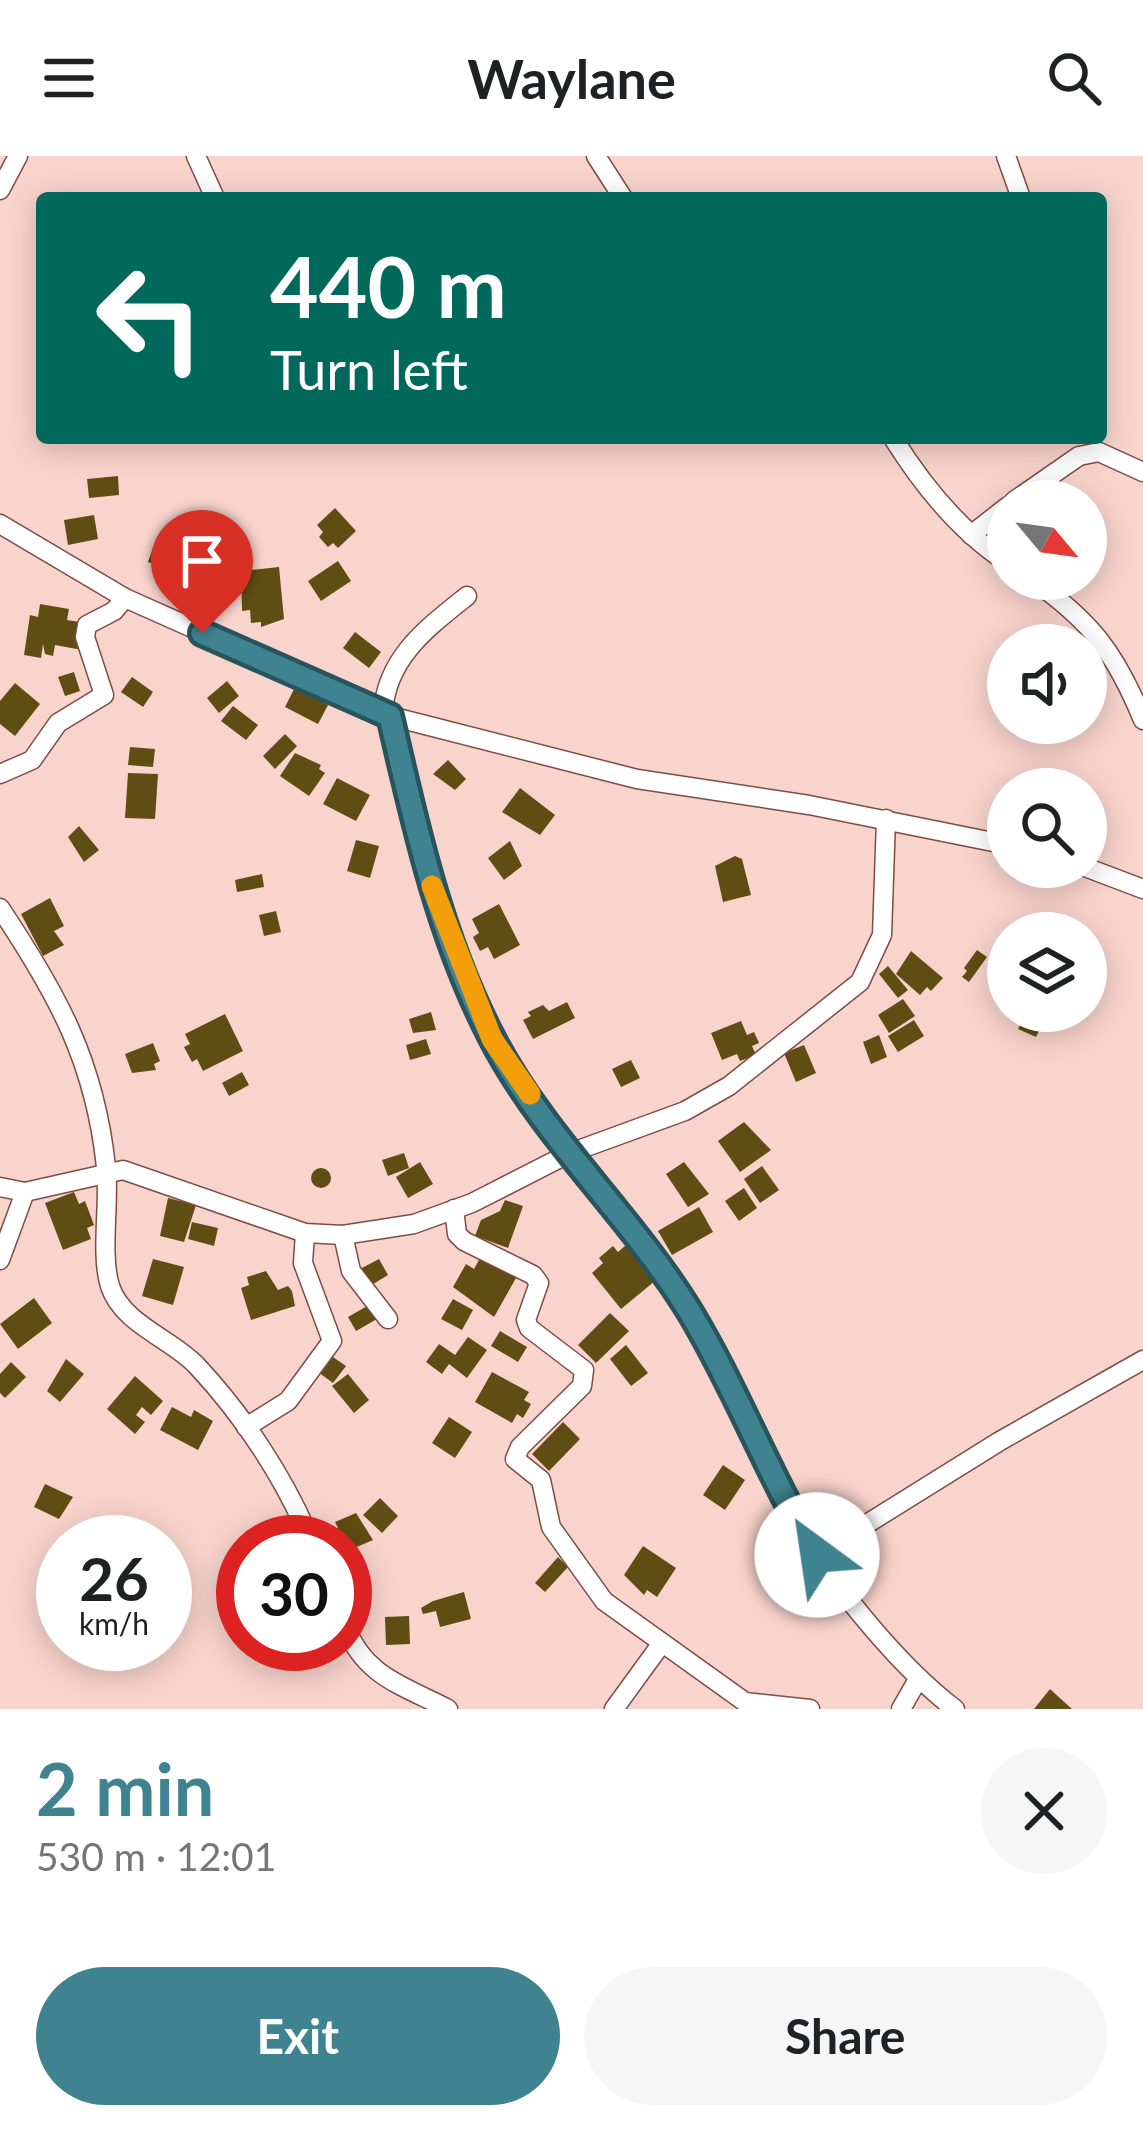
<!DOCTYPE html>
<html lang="en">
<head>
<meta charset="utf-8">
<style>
	body { margin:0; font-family:Lato,sans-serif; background:#f6f6f6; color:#202124; height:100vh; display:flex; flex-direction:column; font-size:45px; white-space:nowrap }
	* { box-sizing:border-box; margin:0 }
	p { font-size:39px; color:#757577 }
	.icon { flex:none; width:66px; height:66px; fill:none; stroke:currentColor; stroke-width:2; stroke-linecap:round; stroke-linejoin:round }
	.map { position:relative; height:1553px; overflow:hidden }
	.panel { display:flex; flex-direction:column; background:#fff; flex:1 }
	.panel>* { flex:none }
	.hud { position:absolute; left:36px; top:36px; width:1071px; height:252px; border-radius:12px; box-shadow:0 6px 30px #0003; background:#00695c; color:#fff; overflow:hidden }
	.needle { width:78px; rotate:119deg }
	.fabs { position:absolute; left:987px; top:324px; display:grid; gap:24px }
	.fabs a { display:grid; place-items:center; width:120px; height:120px; border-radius:50%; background:#fff; box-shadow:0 6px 30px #0003; font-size:60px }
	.speed { position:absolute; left:36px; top:1359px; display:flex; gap:24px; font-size:60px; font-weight:700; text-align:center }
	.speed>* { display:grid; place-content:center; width:156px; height:156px; border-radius:50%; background:#fff; box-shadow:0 6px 30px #0003; line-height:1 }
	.speed small { font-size:30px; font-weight:400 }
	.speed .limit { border:18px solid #d22; background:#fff; color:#111 }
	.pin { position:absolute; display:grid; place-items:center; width:102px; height:102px; color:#fff; margin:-123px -51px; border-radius:50% 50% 50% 0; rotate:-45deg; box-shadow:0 0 12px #0007 }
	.pin .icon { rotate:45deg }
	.me { position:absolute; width:132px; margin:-66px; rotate:329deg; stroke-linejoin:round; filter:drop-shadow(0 0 9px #0008) }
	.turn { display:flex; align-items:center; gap:42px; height:252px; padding:0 36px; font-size:54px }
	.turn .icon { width:156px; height:156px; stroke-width:2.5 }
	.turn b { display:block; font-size:84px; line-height:102px }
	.round { display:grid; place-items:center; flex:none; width:126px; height:126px; border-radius:63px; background:#f6f6f6 }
	.head { display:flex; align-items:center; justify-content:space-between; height:204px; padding:0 36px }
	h1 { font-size:72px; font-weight:700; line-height:90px; color:#3e838f }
	.action { display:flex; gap:24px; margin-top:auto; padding:24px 36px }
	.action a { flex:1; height:138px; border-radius:72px; background:#3e838f; color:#fff; font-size:48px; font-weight:700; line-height:138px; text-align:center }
	.action a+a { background:#f6f6f6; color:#202124 }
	header { display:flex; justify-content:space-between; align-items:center; height:156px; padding:0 36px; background:#fff; font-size:54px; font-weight:700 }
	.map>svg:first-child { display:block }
	.building { fill:#604d13 }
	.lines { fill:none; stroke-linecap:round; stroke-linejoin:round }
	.street-casing { stroke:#7e4c44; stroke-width:21 }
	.street { stroke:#fff; stroke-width:18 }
	.route-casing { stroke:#28555d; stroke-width:30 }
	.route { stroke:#3e838f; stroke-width:21 }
	.slow { stroke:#f59e0b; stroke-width:21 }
</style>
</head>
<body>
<header><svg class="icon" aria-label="menu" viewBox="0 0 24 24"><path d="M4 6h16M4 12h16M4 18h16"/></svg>Waylane<svg class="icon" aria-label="search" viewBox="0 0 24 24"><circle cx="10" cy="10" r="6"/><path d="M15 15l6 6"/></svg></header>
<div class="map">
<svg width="1143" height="1553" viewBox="0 0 1143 1553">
	<rect width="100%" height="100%" fill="#f9d4cd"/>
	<g class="building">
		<path d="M118 320 119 339 89 342 87 323Z"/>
		<path d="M335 352 356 375 338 392 333 387 328 391 319 381 323 376 317 369Z"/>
		<path d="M94 359 98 383 68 389 64 364Z"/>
		<path d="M153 392 176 400 171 414 148 406Z"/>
		<path d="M338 405 351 425 321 445 308 425Z"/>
		<path d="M279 411 284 463 261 471V466L251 467 250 454 242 455 241 415Z"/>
		<path d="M40 448 69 453 67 464 86 467 82 494 55 489 53 500 45 498 43 488 41 502 24 499 30 459 38 461Z"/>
		<path d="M355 476 381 496 369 512 343 492Z"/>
		<path d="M74 516 80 535 65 540 58 521Z"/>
		<path d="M132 521 153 536 143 551 121 536Z"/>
		<path d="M227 525 239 540 219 557 207 542Z"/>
		<path d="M15 527 40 548 15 580 0 568V545Z"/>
		<path d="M295 531 328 549 318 568 285 551Z"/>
		<path d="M233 550 258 569 246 584 221 565Z"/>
		<path d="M285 578 297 590 275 613 263 600Z"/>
		<path d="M130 591 155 593 153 611 128 609Z"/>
		<path d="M295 597 321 609 319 613 325 617 309 640 280 620Z"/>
		<path d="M448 604 466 623 455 634 433 618Z"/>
		<path d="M128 617 158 618 155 663 125 662Z"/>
		<path d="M337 622 370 639 356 665 323 648Z"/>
		<path d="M520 632 555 659 540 679 502 656Z"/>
		<path d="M79 670 99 694 84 706 68 681Z"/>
		<path d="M356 684 379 690 370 722 347 715Z"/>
		<path d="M510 685 522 710 504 724 488 702Z"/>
		<path d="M735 700 742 703 751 739 723 746 715 710Z"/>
		<path d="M262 718 264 731 237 736 235 724Z"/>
		<path d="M50 742 64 770 54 775 64 789 43 800 21 758Z"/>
		<path d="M499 748 520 789 494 803 488 791 480 795 473 781 479 777 472 763Z"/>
		<path d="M276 755 281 776 264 780 259 759Z"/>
		<path d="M977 794 987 801 969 826 962 821 967 815 964 812Z"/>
		<path d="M911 795 943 822 931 835 927 831 920 839 896 818Z"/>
		<path d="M888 810 908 834 898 842 879 818Z"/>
		<path d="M903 843 915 860 889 877 878 859Z"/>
		<path d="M567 846 575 862 533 883 523 864 531 860 528 856 543 849 549 855Z"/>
		<path d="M1027 855 1047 859 1036 881 1018 873Z"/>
		<path d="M431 856 436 874 413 877 409 863Z"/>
		<path d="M225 858 243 895 203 915 197 903 192 906 184 891 190 888 185 878Z"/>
		<path d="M914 864 924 880 898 896 888 880Z"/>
		<path d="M741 865 747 879 754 876 759 887 752 890 756 899 740 905 737 898 722 904 711 877Z"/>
		<path d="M879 879 887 901 871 908 863 886Z"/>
		<path d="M426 883 431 898 410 904 406 889Z"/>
		<path d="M153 887 160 905 154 908 156 914 132 917 125 898Z"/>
		<path d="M804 889 816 917 796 926 784 897Z"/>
		<path d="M631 904 640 922 621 931 612 913Z"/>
		<path d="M242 916 249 929 229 940 222 927Z"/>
		<path d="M744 966 771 994 740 1016 718 985Z"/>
		<path d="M404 997 409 1012 388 1020 382 1004Z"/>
		<path d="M420 1006 433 1028 408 1042 396 1021Z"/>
		<path d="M684 1006 709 1038 688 1051 666 1018Z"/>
		<path d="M762 1010 779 1034 760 1047 744 1023Z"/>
		<circle cx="321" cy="1022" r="10"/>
		<path d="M744 1032 757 1052 739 1065 725 1045Z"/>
		<path d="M74 1036 79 1048 85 1045 94 1069 87 1072 91 1083 63 1094 45 1047Z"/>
		<path d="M168 1042 196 1049 184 1086 160 1080Z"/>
		<path d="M505 1044 523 1050 508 1092 475 1080 481 1064 500 1055Z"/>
		<path d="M699 1051 713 1076 672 1099 658 1075Z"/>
		<path d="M192 1066 218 1072 214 1090 188 1083Z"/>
		<path d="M626 1089 655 1125 621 1153 592 1117 603 1107 599 1102 613 1090 618 1096Z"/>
		<path d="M480 1102 516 1122 494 1161 453 1131 466 1108 474 1113Z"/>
		<path d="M153 1103 184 1111 173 1149 142 1140Z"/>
		<path d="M379 1103 388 1119 370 1130 360 1113Z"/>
		<path d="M266 1115 278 1134 288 1130 292 1135 295 1150 251 1164 241 1132 249 1129 247 1121Z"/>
		<path d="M34 1142 52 1167 18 1193 0 1168Z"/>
		<path d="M453 1143 473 1154 462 1174 441 1163Z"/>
		<path d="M369 1149 377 1163 356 1175 348 1161Z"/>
		<path d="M610 1157 629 1175 596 1207 578 1189Z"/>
		<path d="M500 1175 527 1191 518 1206 491 1190Z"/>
		<path d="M468 1181 487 1194 467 1222 449 1208 442 1218 426 1206 439 1188 455 1199Z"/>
		<path d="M626 1189 648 1217 631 1230 610 1203Z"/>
		<path d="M330 1199 346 1210 333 1227 318 1216Z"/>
		<path d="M66 1203 84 1218 60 1246 47 1235Z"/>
		<path d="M11 1206 26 1221 5 1242 0 1237V1218Z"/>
		<path d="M492 1216 529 1236 524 1244 531 1248 523 1262 517 1258 512 1267 475 1246Z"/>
		<path d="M348 1218 369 1244 354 1257 332 1230Z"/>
		<path d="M135 1220 163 1245 151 1259 142 1251 136 1259 145 1266 135 1278 107 1253Z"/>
		<path d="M172 1251 191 1261 194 1254 213 1265 198 1294 160 1274Z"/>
		<path d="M449 1261 472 1276 455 1302 432 1287Z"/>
		<path d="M563 1266 580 1283 549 1315 532 1298Z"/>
		<path d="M723 1309 745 1324 725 1354 703 1339Z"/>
		<path d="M45 1328 73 1341 59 1363 34 1351Z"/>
		<path d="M380 1342 398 1360 382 1377 363 1359Z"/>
		<path d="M356 1357 373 1384 345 1396V1386H328L325 1378 338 1372 335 1366Z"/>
		<path d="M643 1390 676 1412 657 1441 647 1434 644 1439 624 1419Z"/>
		<path d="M558 1401 568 1411 545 1436 535 1427Z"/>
		<path d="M464 1436 471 1463 440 1471 436 1455 423 1458 421 1452 433 1445Z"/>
		<path d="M409 1460 410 1488 386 1489 385 1461Z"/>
		<path d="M1050 1533 1072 1553H1034Z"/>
	</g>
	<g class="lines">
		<defs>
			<g id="street">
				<path d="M196 0 215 42"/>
				<path d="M596 0 623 42"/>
				<path d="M1006 0 1021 42"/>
				<path d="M0 34 18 0"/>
				<path d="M893 282C923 330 960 376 1008 407"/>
				<path d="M1014 345 1079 300 1099 296 1143 316"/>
				<path d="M0 368 125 442 390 560 637 623 809 649 1008 689"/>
				<path d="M971 379 1008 350"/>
				<path d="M1031 423C1091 465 1115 496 1143 564"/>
				<path d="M383 557C386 502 427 472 467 440"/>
				<path d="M390 560C415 669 440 781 492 881 543 981 630 1060 689 1155 727 1216 754 1287 788 1351 822 1417 896 1508 955 1553"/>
				<path d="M0 618 32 604 58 567 104 539 85 481 87 469 114 455 125 442"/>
				<path d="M1085 711 1143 733"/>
				<path d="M0 752C58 839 95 906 106 1011 110 1046 100 1099 110 1130 122 1168 172 1183 197 1210 243 1259 286 1324 311 1386"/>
				<path d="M0 1031 25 1036 123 1014 305 1077 343 1079 414 1068 472 1047 570 997 685 955 729 930 860 826 882 779 886 663"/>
				<path d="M454 1053 457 1078 464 1085 533 1119 539 1127 526 1164 529 1172 584 1214 582 1230 520 1291 515 1303 541 1324 551 1371 604 1445 745 1546 810 1553"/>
				<path d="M343 1079 351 1115 388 1163"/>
				<path d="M0 1104 25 1036"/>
				<path d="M246 1271 288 1245 332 1185 303 1107 305 1077"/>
				<path d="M817 1399 1000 1285 1143 1204"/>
				<path d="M345 1470C365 1521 402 1529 448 1553"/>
				<path d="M614 1553 662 1487"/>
				<path d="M901 1553 917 1525"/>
			</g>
		</defs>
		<use href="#street" class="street-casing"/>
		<use href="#street" class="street"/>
	</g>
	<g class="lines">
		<defs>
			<path id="route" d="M202 477 390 560C415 669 440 782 492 882 544 982 631 1060 690 1156 737 1234 769 1321 817 1399"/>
		</defs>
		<use href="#route" class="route-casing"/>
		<use href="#route" class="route"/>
		<path class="slow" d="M432 730 492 883 530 938"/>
	</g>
</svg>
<div class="fabs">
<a><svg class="needle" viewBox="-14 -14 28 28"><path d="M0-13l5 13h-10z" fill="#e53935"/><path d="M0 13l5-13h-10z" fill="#757577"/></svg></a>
<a><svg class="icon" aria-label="sound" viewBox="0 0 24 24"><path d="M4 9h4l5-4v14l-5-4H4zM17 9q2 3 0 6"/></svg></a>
<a><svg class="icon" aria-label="search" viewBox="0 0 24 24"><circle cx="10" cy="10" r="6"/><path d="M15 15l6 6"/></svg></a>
<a><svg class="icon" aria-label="layers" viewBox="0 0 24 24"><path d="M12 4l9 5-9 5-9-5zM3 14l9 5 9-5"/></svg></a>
</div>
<div class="speed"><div>26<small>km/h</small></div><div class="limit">30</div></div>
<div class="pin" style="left:202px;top:477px;background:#d93025"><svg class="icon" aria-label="arrive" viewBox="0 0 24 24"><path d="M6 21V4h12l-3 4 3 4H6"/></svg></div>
<svg class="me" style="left:817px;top:1399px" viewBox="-20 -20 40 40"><circle r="19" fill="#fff"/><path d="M0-13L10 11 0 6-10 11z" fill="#3e838f"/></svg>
<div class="hud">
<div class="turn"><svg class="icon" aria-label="left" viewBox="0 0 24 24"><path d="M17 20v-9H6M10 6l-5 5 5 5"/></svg><div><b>440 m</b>Turn left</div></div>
</div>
</div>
<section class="panel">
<div class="head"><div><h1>2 min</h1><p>530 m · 12:01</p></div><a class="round"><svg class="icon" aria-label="close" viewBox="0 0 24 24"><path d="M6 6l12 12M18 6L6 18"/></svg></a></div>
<div class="action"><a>Exit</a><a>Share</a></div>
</section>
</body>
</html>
